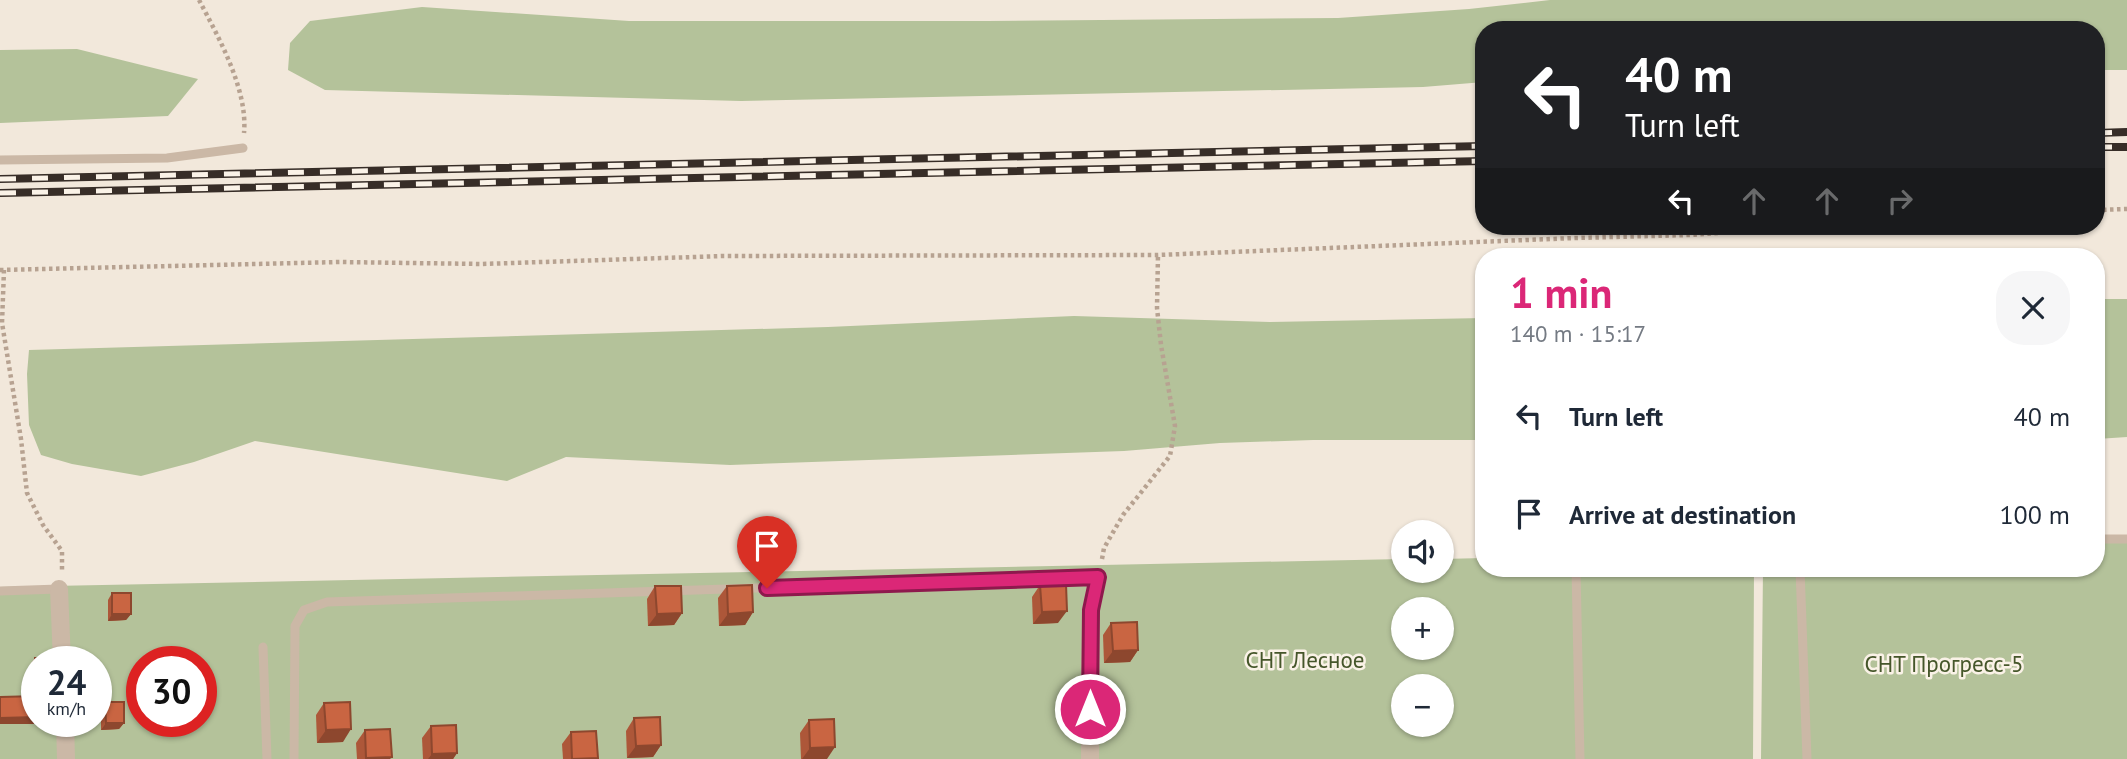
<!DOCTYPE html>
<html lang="en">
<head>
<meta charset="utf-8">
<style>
	body { margin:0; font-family:"PT Sans",sans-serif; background:#f6f6f7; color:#1f2937; height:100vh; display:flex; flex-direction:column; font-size:26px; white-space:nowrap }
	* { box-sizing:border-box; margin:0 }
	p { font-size:23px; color:#747a83 }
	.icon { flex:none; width:38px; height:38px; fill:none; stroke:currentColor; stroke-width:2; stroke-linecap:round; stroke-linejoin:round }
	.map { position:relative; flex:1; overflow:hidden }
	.panel { position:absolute; left:1475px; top:248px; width:630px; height:329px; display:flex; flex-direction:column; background:#fff; border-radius:28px; box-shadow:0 2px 5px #0004 }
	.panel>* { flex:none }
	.top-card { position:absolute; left:1475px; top:21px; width:630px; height:214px; border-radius:28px; box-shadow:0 2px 5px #0004; background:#202124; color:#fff; overflow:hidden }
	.buttons { position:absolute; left:1391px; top:520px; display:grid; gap:14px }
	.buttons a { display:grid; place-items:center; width:63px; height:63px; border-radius:50%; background:#fff; box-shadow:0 2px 5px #0004; font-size:35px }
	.speed { position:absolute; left:21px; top:646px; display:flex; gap:14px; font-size:35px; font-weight:700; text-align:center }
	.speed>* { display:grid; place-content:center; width:91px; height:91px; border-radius:50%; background:#fff; box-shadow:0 2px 5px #0004; line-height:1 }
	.speed small { font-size:18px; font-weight:400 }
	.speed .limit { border:10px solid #d22; background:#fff; color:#111 }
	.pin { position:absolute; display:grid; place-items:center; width:60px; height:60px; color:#fff; margin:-72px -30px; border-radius:50% 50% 50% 0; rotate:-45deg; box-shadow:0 0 7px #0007 }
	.pin .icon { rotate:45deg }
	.me { position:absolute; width:77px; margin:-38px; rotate:0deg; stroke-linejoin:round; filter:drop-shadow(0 0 5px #0008) }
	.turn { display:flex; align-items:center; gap:24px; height:147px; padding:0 35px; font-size:32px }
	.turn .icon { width:91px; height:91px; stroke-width:2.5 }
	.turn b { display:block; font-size:49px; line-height:60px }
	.lanes { display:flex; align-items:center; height:66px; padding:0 35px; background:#0003; justify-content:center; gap:35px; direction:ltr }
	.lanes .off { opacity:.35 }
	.round { display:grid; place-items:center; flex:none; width:74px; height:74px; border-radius:28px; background:#f6f6f7 }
	.headline { display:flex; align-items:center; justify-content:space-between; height:119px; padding:0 35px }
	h1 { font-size:42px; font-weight:600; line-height:52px; color:#db2777 }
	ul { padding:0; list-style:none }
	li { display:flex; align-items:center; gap:21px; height:98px; padding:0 35px }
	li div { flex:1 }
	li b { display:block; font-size:26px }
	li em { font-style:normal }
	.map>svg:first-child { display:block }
	.green { fill:#b4c29a; fill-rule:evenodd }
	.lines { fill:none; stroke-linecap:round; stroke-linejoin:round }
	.path { stroke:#b7a291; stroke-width:4.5; stroke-dasharray:3.5 3.5; stroke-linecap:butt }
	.lane { stroke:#cbb8a6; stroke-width:9 }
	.street { stroke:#cbb8a6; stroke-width:18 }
	.rail-casing { stroke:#372d27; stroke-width:8 }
	.rail { stroke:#faf2e7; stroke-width:5; stroke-dasharray:16; stroke-linecap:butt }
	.wall { fill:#ad5739 }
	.shaded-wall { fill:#8d472e }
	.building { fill:#c96542; stroke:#8d472e; stroke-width:2 }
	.route-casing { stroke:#8e194d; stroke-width:18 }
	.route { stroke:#db2777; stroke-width:12 }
	.labels { text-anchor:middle; stroke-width:5; stroke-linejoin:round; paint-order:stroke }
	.park-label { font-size:23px; fill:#45562a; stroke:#faf2e7 }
</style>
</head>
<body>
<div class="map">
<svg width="2127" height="759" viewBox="0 0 2127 759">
	<rect width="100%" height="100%" fill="#f2e8db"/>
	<g class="green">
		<path d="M1550 0H2127V70H2097L2096 30H1484V82L1423 87 741 101 325 90 288 70 290 43 310 21 422 7 629 21H988L1338 18 1469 9Z"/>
		<path d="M77 49 198 79 168 116 0 123V50Z"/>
		<path d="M2097 299H2127V437L2097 439Z"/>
		<path d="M1074 316 1270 322 1484 318V440H1313L1220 443 1124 451 730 465 566 457 507 481 255 441 194 462 141 476 72 464 41 455 29 425 27 374 29 350 828 327Z"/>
		<path d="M2127 537V759H1761L1763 569H2096L2097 538Z"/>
		<path d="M1484 558V569H1754L1753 759H0V587L1403 559 1404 570H1442V559ZM1404 609H1442V648H1404ZM37 662H96V721H37ZM142 662H201V721H142ZM1404 686H1442V724H1404Z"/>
	</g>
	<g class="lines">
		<g class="path">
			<path d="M199 0C219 38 248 90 244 133"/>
			<path d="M2096 210 2127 209"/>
			<path d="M0 270 340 262 482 264 724 256 1158 255 1575 238 1690 235 1811 226"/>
			<path d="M4 270 2 323 21 439 27 493 43 525 62 551V571"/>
			<path d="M1102 559 1104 548 1123 515 1170 456 1175 426 1161 345 1157 308 1158 255"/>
		</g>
		<g class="lane">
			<path d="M0 160 167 158 243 148"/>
			<path d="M2096 539H2127"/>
			<path d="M1576 569 1580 759"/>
			<path d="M1800 569 1807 759"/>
			<path d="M0 591 59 589"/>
			<path d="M263 647 267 759"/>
			<path d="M294 759 295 626 304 610 327 602 1098 577"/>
		</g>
		<g class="street">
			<path d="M59 589 62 662"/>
			<path d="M65 721 66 759"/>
			<path d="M1090 759 1091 610 1098 577"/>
		</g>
		<defs>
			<g id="rail">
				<path d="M2096 133 2127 132"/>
				<path d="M2096 147H2127"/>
				<path d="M0 179 1484 146"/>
				<path d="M0 193 1484 161"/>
			</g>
		</defs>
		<use href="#rail" class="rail-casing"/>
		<use href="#rail" class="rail"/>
	</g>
	<g class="wall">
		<path d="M1040 585 1058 623 1033 624 1032 597Z"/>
		<path d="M655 586 682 613 674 625 648 626 647 599Z"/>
		<path d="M727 586 753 612 745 625 719 626 718 598Z"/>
		<path d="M112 593 131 614 126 620 108 621V600Z"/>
		<path d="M1111 623 1138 650 1130 662 1104 663 1103 635Z"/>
		<path d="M35 658 37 662V685H30V665Z"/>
		<path d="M105 702 124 723 119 729 101 730V709Z"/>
		<path d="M324 703 343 742 317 743 316 715Z"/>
		<path d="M634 718 661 745 653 757 627 758 626 731Z"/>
		<path d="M809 720 827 759H801L800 733Z"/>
		<path d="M431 726 457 753 453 759H423L422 738Z"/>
		<path d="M365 730 390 759H357L356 743Z"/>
		<path d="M571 732 597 759H563L562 744Z"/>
	</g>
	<g class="shaded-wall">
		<path d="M1067 611 1058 623 1033 624 1042 612Z"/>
		<path d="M753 612 745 625 719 626 728 614Z"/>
		<path d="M682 613 674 625 648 626 657 614Z"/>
		<path d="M112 614H131L126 620 108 621Z"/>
		<path d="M1138 650 1130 662 1104 663 1113 651Z"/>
		<path d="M35 679H37V685H30Z"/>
		<path d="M37 717V720L34 724H0V718Z"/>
		<path d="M106 723H124L119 729 101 730Z"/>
		<path d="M351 729 343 742 317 743 326 730Z"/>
		<path d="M661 745 653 757 627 758 636 746Z"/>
		<path d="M835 747 827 759H802L810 748Z"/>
		<path d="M457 753 453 759H428L432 754Z"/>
		<path d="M392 757 390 759H366V758Z"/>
	</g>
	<g class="building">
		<path d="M1066 584 1067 611 1042 612 1040 585Z"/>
		<path d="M752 585 753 612 728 614 727 586Z"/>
		<path d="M655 586H681L682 613 657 614Z"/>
		<rect x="112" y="593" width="19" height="21"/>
		<path d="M1137 622 1138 650 1113 651 1111 623Z"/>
		<path d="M35 658H53V662H37V679H35Z"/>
		<path d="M37 696V717L0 718V697Z"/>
		<path d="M105 702H124V723H106Z"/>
		<path d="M350 702 351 729 326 730 324 703Z"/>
		<path d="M660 717 661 745 636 746 634 718Z"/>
		<path d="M834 719 835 747 810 748 809 720Z"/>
		<path d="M456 725 457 753 432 754 431 726Z"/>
		<path d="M390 729 392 757 366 758 365 730Z"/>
		<path d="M596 731 598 758 572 759 571 732Z"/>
	</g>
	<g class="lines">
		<defs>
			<path id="route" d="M767 588 1098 577 1091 610 1090 709"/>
		</defs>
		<use href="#route" class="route-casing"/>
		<use href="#route" class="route"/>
	</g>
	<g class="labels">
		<g class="park-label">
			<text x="1305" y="668">СНТ Лесное</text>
			<text x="1944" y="672">СНТ Прогресс-5</text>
		</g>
	</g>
</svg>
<div class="buttons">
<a><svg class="icon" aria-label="sound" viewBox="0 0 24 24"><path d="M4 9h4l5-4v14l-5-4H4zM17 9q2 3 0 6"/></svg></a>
<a>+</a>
<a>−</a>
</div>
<div class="speed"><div>24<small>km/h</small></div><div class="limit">30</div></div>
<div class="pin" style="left:767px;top:588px;background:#d93025"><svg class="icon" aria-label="arrive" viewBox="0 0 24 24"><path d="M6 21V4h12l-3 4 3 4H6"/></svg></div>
<svg class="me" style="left:1090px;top:709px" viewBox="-20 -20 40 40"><circle r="17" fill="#db2777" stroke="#fff" stroke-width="3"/><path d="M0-11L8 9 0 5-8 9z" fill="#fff"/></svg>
<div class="top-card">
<div class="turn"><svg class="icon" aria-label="left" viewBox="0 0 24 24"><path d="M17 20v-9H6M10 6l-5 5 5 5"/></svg><div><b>40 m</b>Turn left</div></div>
<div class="lanes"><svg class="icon" aria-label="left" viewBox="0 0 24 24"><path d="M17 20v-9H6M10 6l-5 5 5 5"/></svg><svg class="icon off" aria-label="ahead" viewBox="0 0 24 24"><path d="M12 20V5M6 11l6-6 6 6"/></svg><svg class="icon off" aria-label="ahead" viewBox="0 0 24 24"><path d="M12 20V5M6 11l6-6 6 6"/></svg><svg class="icon off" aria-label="right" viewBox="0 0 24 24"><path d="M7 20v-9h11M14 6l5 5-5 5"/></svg></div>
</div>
<section class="panel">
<div class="headline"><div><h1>1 min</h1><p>140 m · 15:17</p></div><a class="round"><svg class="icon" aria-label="close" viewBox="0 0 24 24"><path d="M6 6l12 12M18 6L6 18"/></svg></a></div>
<ul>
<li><svg class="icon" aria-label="left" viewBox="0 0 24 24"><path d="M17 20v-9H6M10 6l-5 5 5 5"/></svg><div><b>Turn left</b></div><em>40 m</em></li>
<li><svg class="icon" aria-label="arrive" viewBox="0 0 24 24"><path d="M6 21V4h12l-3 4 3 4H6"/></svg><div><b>Arrive at destination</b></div><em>100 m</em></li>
</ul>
</section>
</div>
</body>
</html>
